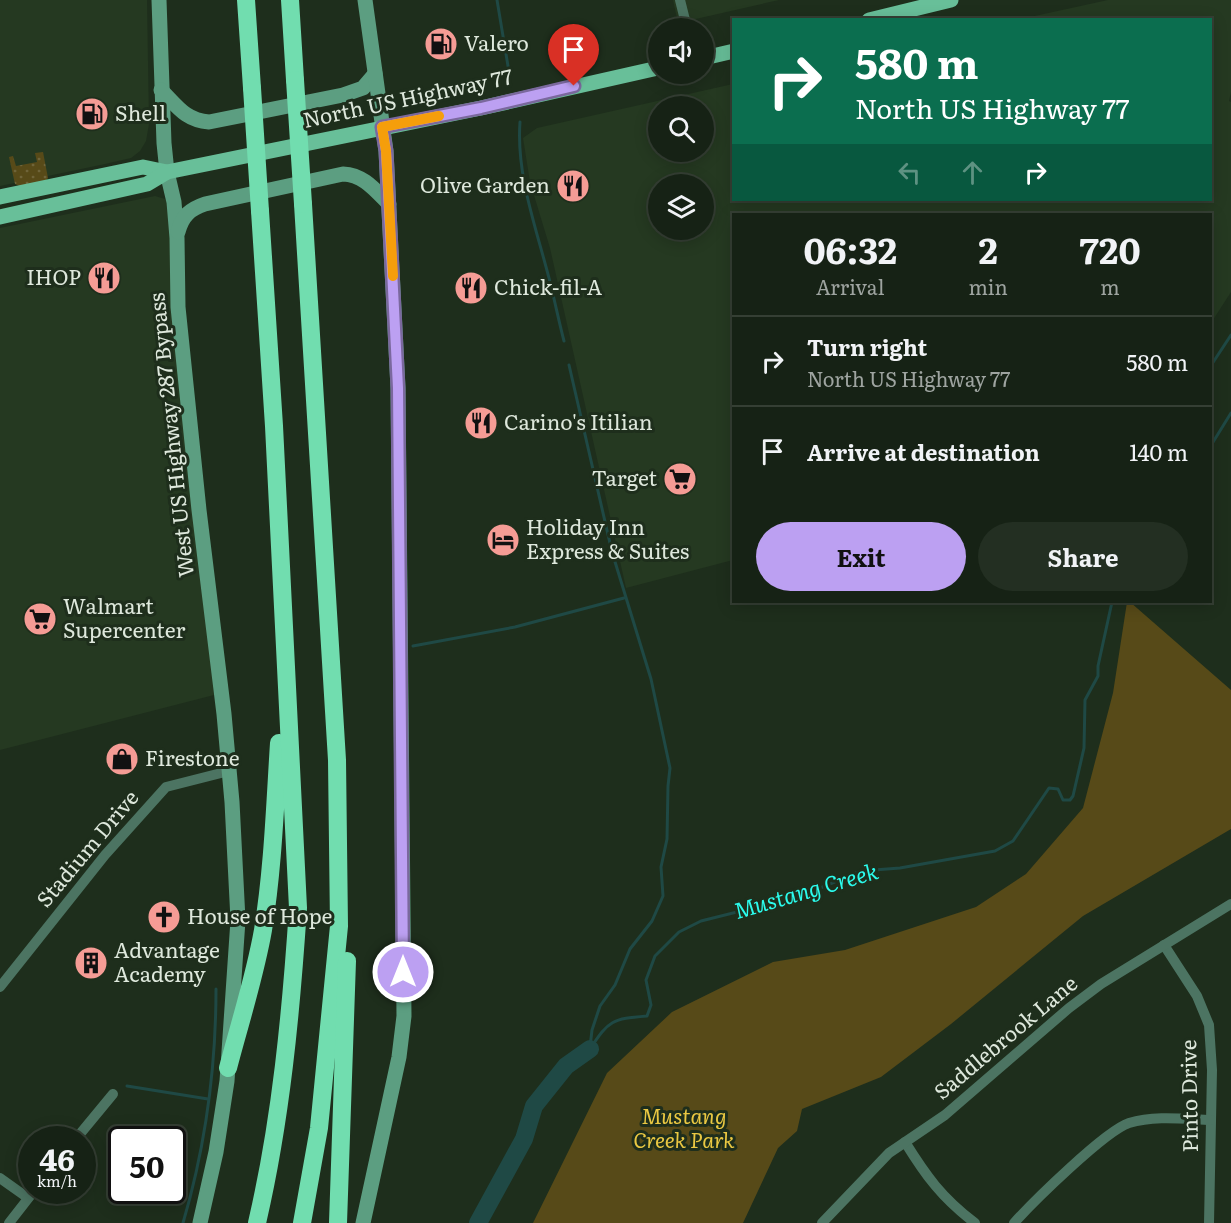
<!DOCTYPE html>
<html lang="en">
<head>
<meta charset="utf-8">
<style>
	body { margin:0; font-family:Literata,serif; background:#232f22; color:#f1f3f6; height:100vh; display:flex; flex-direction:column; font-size:22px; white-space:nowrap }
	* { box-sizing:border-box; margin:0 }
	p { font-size:20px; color:#9ea4a0 }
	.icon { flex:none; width:33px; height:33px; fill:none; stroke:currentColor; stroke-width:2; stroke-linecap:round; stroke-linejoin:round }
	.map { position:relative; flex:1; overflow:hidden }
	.sheet { position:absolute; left:732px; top:213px; width:480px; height:390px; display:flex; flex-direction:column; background:#162215; border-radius:0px; box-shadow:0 3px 15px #0003,0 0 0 2px #353f34 }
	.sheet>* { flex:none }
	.top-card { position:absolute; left:732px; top:18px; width:480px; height:183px; border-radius:0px; box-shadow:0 3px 15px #0003,0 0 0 2px #353f34; background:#0b6e4f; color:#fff; overflow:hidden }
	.fabs { position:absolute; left:648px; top:18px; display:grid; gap:12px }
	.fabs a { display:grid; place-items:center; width:66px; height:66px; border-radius:50%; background:#162215; box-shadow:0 3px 15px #0003,0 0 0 2px #353f34; font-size:30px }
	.speed { position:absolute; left:18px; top:1126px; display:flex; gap:12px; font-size:30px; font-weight:700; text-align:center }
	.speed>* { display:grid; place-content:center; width:78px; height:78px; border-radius:50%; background:#162215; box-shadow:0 3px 15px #0003,0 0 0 2px #353f34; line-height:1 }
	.speed small { font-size:15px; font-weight:400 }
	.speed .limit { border:3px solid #111; border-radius:9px; background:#fff; color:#111 }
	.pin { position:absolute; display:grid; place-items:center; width:51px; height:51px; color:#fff; margin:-62px -26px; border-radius:50% 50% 50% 0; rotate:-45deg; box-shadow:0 0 6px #0007 }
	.pin .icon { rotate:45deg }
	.me { position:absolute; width:66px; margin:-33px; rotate:0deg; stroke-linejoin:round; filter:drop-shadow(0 0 4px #0008) }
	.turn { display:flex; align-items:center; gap:21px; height:126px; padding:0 24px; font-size:27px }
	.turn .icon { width:78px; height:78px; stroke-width:2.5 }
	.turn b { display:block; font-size:42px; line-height:51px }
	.lanes { display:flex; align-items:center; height:57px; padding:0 24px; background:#0003; justify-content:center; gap:30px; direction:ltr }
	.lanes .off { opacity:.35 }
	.eta { display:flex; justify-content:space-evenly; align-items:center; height:102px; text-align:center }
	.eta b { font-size:36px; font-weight:700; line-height:42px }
	.cta { display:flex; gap:12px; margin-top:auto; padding:12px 24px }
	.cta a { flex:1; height:69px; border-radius:36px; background:#bca0f2; color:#111; font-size:24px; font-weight:700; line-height:69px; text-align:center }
	.cta a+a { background:#232f22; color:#f1f3f6 }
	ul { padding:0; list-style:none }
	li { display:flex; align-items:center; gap:18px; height:90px; padding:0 24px; border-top:2px solid #353f34 }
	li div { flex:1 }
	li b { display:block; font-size:22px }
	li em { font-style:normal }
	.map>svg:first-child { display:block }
	.built { fill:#253921; fill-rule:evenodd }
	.grass { fill:url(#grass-dots) }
	.park { fill:#574a18 }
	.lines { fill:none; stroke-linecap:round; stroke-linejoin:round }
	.stream { stroke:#1f4945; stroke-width:3 }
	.river { stroke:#1f4945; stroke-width:18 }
	.minor { stroke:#4c7462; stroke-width:10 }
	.secondary { stroke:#5c9e81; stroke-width:15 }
	.primary { stroke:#68bf99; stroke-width:15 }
	.motorway { stroke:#71ddaf; stroke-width:18 }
	.motorway-bridge { stroke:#71ddaf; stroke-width:18 }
	.route-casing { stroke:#7a689d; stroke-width:15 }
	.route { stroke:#bca0f2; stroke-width:10 }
	.slow { stroke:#f59e0b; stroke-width:10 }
	.labels { text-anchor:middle; stroke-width:6; stroke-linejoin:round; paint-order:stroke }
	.poi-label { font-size:21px; fill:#dee8dc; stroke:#1e2e1c; text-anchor:start }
	.street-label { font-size:21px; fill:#dee8dc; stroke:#1e2e1c }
	.park-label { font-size:21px; font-style:italic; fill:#eac842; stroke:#1e2e1c }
	.water-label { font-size:22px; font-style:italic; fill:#2bfbec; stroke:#1e2e1c }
</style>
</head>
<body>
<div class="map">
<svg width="1231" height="1223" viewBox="0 0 1231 1223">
	<defs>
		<pattern id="grass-dots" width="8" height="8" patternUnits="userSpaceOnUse" patternTransform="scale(1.5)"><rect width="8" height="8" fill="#574a18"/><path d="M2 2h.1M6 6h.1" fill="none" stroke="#6f6439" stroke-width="1.8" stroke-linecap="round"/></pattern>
	</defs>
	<rect width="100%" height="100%" fill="#1e2e1c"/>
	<g class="built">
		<path d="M0 0H147L149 124 146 141 140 151 131 158 105 164 0 186Z"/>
		<path d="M673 0H779L678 23Z"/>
		<path d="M1108 0H1231V92L1229 101 1231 102V292L1211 323 1210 214H734L733 560 626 588 550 248 530 182 523 138 537 128 733 84 734 200H1210V20L1021 19ZM658 106H704V152H658ZM658 184H704V230H658Z"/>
		<path d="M155 196 165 199 168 204 214 695 0 750V228Z"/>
	</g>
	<path class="grass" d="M43 152 48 178 43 184 24 188 15 184 9 157 13 156 16 166 37 162 35 153Z"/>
	<path class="park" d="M1127 602H1130L1231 690V829L1083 916 951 1024 881 1077 802 1109 797 1131 778 1148 743 1223H533L607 1073 672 1012 773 962 845 950 976 907 1026 874 1083 808 1113 693Z"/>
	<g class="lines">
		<g class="stream">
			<path d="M497 0 509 72"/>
			<path d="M520 122C516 176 537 230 550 282 555 302 559 322 564 341"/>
			<path d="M569 365 612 552 651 679 670 768 668 786 667 839 661 867 663 896 652 921 630 949 615 985 600 1006 592 1030 590 1047"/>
			<path d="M1210 367 1231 335"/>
			<path d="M1210 447 1231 413"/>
			<path d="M413 646 515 627 624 598"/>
			<path d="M590 1049C609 1020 612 1019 647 1016L651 1005 646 980 655 956 679 932 701 921 801 896 861 871 900 868 995 851 1013 841 1049 788 1058 789 1063 800H1070L1073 796 1084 748 1085 700 1098 676V666L1112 602"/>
			<path d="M127 1086 208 1099"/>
			<path d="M183 1223C205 1148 216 1068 216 989"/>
		</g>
		<path class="river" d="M478 1223 524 1139 534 1106 566 1066 590 1049"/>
		<g class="minor">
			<path d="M680 0 687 28"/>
			<path d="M1164 945 1197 996 1209 1025 1212 1070 1209 1223"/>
			<path d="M0 987 105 855 166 787 229 771"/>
			<path d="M75 1140 113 1094"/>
			<path d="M905 1142C926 1176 942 1198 975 1223"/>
			<path d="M0 1178 28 1198"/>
			<path d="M9 1223 34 1191"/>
			<path d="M822 1223 889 1153 945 1115 1069 1008 1101 984 1231 904"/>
			<path d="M1014 1223C1033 1202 1105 1131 1129 1123 1155 1115 1184 1119 1211 1120"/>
		</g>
		<g class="secondary">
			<path d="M159 0 164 143 167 172 174 202 177 238 178 307 199 510 224 714 232 802 238 920 227 1081 216 1152 200 1223"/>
			<path d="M161 90C177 106 185 120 209 122L343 95 363 88 375 74"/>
			<path d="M178 232C182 216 190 209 205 204L343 174C364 175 375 190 389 204"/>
			<path d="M363 1223 399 1057 404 1016 398 388 386 151 365 0"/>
		</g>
		<g class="primary">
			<path d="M869 20 951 0"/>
			<path d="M704 58 734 51"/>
			<path d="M0 197 143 167 167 172"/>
			<path d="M0 217 147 184 167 172 481 108 658 68"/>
		</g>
		<g class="motorway">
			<path d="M246 0 252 88"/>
			<path d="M290 0 295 80"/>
			<path d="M228 1068C240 1022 255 976 263 930 273 868 275 805 279 743"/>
			<path d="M257 1223C281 1120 291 1013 298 908L274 426 260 211"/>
			<path d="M302 1223 319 1128 339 926 337 760 303 204"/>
			<path d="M338 1223 347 961"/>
		</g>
		<g class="motorway-bridge">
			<path d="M295 80 303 204"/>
			<path d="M252 88 260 211"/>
		</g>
	</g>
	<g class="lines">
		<defs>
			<path id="route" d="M403 972 398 388 386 151 382 127 481 108 574 86"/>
		</defs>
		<use href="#route" class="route-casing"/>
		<use href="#route" class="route"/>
		<path class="slow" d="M393 276 386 151 382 127 439 116"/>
	</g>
	<defs>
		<symbol id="fuel-disc" viewBox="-11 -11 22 22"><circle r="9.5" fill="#f59c95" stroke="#1e2e1c"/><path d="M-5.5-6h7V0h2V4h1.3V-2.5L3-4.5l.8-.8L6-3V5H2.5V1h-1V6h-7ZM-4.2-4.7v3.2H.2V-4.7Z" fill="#111"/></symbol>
		<symbol id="restaurant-disc" viewBox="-11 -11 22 22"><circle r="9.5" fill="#f59c95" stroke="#1e2e1c"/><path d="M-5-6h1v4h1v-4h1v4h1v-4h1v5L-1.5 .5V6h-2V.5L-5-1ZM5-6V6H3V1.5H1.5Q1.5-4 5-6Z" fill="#111"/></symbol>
		<symbol id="supermarket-disc" viewBox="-11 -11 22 22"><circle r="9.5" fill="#f59c95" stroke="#1e2e1c"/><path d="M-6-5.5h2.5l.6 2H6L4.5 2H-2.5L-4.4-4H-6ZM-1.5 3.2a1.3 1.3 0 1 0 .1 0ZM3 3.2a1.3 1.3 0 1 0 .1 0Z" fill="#111"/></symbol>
		<symbol id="hotel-disc" viewBox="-11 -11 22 22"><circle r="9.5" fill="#f59c95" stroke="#1e2e1c"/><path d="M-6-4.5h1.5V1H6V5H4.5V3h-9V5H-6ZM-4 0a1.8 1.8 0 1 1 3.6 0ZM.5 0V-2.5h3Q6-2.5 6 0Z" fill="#111"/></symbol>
		<symbol id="shop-disc" viewBox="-11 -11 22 22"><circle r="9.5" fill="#f59c95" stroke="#1e2e1c"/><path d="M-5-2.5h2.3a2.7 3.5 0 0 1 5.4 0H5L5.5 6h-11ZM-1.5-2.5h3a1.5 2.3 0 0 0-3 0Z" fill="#111"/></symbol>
		<symbol id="church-disc" viewBox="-11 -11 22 22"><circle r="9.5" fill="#f59c95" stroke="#1e2e1c"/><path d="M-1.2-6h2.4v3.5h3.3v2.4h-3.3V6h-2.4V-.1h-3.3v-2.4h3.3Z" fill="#111"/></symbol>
		<symbol id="building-disc" viewBox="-11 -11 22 22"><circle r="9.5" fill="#f59c95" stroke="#1e2e1c"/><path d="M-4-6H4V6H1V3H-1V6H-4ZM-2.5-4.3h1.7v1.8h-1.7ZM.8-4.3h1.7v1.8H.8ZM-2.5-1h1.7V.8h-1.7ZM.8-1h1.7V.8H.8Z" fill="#111"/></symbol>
	</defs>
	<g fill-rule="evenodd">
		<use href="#fuel-disc" x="422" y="25" width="38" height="38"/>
		<use href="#fuel-disc" x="73" y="95" width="38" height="38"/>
		<use href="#restaurant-disc" x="554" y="167" width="38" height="38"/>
		<use href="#restaurant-disc" x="85" y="259" width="38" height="38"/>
		<use href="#restaurant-disc" x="452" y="269" width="38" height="38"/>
		<use href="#restaurant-disc" x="462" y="404" width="38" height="38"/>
		<use href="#supermarket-disc" x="661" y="460" width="38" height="38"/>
		<use href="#hotel-disc" x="484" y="521" width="38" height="38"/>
		<use href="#supermarket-disc" x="21" y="600" width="38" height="38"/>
		<use href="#shop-disc" x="103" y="740" width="38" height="38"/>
		<use href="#church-disc" x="145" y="898" width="38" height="38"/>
		<use href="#building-disc" x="72" y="944" width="38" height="38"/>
	</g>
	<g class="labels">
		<g class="poi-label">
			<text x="464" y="51">Valero</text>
			<text x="115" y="121">Shell</text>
			<text x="550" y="193" text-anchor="end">Olive Garden</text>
			<text x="81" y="285" text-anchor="end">IHOP</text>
			<text x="494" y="295">Chick-fil-A</text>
			<text x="504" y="430">Carino's Itilian</text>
			<text x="657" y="486" text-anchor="end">Target</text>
			<text x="526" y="535">Holiday Inn<tspan x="526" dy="24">Express &amp; Suites</tspan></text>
			<text x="63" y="614">Walmart<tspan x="63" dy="24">Supercenter</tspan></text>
			<text x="145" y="766">Firestone</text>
			<text x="187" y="924">House of Hope</text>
			<text x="114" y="958">Advantage<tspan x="114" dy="24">Academy</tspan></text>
		</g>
		<g class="street-label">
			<text transform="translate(408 99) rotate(-12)" y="7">North US Highway 77</text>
			<text transform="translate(172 435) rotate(-96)" y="7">West US Highway 287 Bypass</text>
			<text transform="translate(88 849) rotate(-50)" y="7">Stadium Drive</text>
			<text transform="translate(1006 1038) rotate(-40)" y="7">Saddlebrook Lane</text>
			<text transform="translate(1190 1096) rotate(-91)" y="7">Pinto Drive</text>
		</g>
		<g class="park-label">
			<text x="684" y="1124">Mustang<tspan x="684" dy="24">Creek Park</tspan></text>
		</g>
		<g class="water-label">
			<text transform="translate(806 891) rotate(-16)" y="8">Mustang Creek</text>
		</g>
	</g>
</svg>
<div class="fabs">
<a><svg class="icon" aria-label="sound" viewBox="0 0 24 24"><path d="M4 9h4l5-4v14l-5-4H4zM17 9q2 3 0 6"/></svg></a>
<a><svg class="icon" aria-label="search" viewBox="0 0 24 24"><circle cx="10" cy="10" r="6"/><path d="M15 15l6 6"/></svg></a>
<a><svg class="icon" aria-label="layers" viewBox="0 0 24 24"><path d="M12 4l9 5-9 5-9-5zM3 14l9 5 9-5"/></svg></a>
</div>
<div class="speed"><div>46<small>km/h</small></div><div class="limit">50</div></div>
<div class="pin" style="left:574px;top:86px;background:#d93025"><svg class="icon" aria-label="arrive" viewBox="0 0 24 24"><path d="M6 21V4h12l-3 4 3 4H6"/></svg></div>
<svg class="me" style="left:403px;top:972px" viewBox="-20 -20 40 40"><circle r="17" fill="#bca0f2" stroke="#fff" stroke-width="3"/><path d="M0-11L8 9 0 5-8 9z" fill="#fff"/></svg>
<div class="top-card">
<div class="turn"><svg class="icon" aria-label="right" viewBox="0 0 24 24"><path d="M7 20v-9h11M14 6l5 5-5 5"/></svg><div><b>580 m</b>North US Highway 77</div></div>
<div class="lanes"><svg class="icon off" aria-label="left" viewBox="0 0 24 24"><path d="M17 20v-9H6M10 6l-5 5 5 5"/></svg><svg class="icon off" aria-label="ahead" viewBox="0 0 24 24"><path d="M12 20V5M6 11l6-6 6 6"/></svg><svg class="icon" aria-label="right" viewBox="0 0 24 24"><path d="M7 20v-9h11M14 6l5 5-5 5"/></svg></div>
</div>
<section class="sheet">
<div class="eta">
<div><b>06:32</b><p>Arrival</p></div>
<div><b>2</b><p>min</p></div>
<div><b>720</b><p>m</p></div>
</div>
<ul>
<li><svg class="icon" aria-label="right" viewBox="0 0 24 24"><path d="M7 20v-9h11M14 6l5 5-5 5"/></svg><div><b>Turn right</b><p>North US Highway 77</p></div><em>580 m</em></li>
<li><svg class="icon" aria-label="arrive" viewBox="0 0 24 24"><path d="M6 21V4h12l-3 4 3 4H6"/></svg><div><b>Arrive at destination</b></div><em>140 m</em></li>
</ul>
<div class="cta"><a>Exit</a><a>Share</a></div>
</section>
</div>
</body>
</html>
